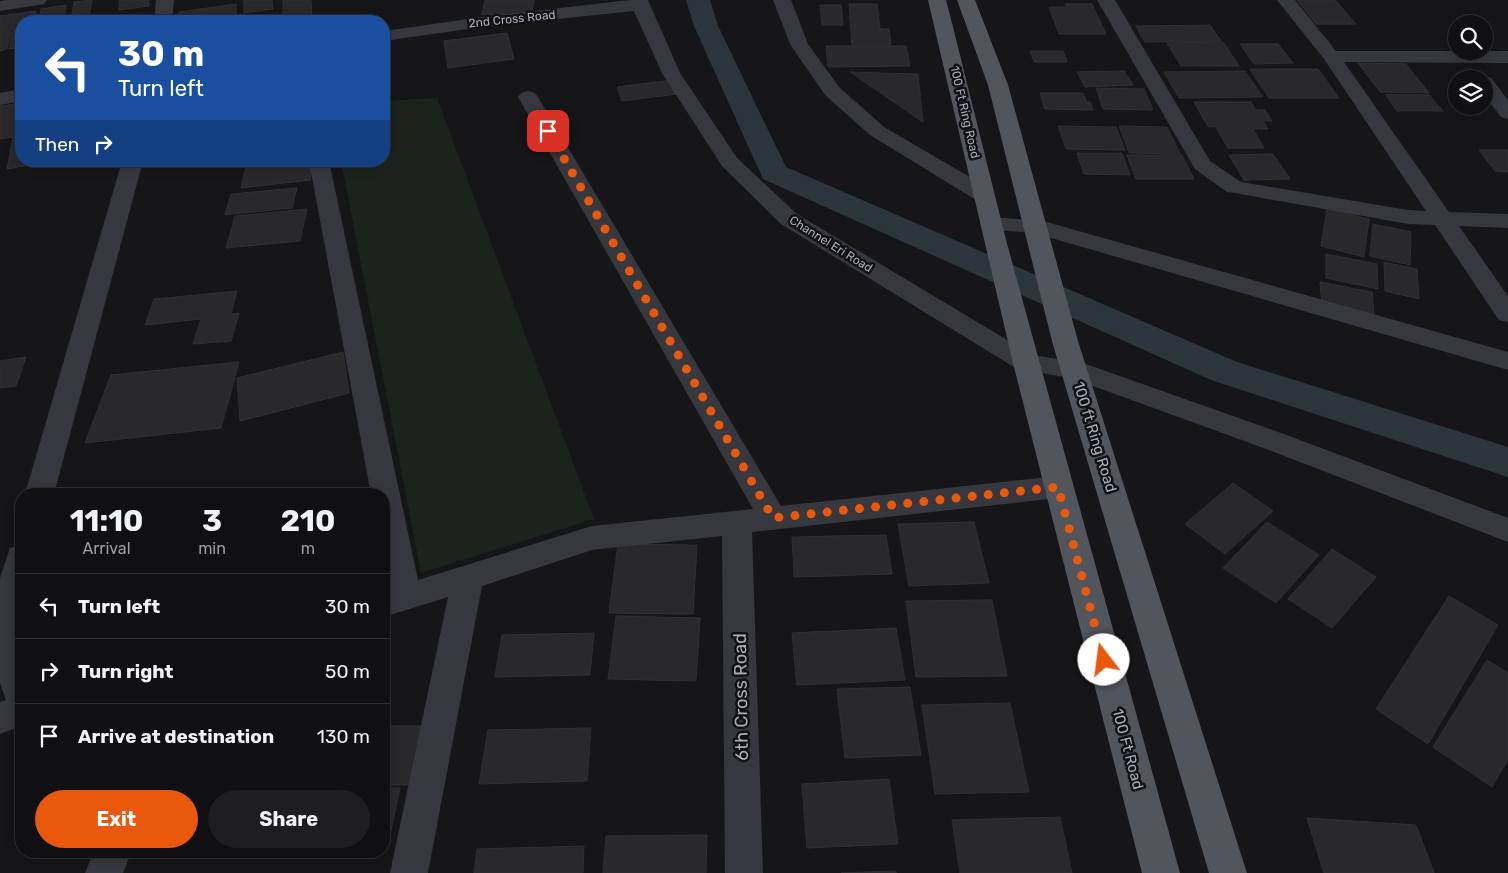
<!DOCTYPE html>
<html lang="en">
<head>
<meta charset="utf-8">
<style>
	body { margin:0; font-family:Rubik,sans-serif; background:#1e1e20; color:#f1f3f6; height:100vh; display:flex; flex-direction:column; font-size:19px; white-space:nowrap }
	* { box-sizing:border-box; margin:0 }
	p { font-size:16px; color:#9c9d9f }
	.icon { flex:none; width:28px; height:28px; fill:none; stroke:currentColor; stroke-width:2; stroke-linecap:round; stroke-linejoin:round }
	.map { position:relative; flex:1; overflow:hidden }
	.panel { position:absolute; left:15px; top:488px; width:375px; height:370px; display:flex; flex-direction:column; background:#101012; border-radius:20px; box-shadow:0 2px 12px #0003,0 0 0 1px #303032 }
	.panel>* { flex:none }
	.guide { position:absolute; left:15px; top:15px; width:375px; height:152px; border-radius:20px; box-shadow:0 2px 12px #0003,0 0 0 1px #303032; background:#1a4fa0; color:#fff; overflow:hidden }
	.tools { position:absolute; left:1448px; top:15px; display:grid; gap:10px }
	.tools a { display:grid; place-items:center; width:45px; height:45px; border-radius:50%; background:#101012; box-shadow:0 2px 12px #0003,0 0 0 1px #303032; font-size:25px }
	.pin { position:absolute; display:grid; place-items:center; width:42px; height:42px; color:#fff; margin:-21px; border-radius:10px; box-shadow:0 2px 8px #0006 }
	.me { position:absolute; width:55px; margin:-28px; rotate:345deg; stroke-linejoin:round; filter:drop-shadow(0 0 4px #0008) }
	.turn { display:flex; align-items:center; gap:18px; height:105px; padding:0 20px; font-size:22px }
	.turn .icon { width:65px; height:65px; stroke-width:2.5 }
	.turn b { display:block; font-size:35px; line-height:42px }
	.then { display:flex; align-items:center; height:48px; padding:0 20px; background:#0003; gap:10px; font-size:19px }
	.eta { display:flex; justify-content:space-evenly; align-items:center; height:85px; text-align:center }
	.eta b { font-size:30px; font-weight:700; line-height:35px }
	.primary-button { display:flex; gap:10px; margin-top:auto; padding:10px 20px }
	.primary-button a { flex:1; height:58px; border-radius:30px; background:#ea580c; color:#fff; font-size:20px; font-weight:700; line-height:58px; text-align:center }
	.primary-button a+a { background:#1e1e20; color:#f1f3f6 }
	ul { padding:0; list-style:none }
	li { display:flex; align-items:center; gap:15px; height:65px; padding:0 20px; border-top:1px solid #303032 }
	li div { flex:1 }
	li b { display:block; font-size:19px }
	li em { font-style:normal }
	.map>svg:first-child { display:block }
	.green { fill:#1c231d }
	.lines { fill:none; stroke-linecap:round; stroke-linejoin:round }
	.canal { fill:#2c353c; fill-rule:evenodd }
	.building { fill:#29292c; stroke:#303034 }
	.minor { fill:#37383d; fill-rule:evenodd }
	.major { fill:#53555c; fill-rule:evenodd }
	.route { stroke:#ea580c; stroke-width:9; stroke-dasharray:0 16.2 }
	.labels { text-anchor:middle; stroke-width:5; stroke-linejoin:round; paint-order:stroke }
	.far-street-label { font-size:12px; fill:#a8adb8; stroke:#111113 }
	.street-label { font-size:15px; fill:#a8adb8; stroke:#111113 }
	.near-street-label { font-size:18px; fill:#a8adb8; stroke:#111113 }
</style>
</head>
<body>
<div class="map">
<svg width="1508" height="873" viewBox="0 0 1508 873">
	<rect width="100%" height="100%" fill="#161618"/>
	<path class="green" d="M437 98 594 519 421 573 341 161H384V101Z"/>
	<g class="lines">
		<path class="canal" d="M686 0H710L718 26 786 167 1237 362 1508 447V477L1211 380 763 179 694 26Z"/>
	</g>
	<g class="building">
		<path d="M92 0 88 21H71L74 2Z"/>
		<path d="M119 0H149V6L119 10Z"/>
		<path d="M244 0H272L273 9 244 13Z"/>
		<path d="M283 0H311L312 21H283Z"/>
		<path d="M485 0H534L532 13 482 15Z"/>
		<path d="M1297 0H1335L1356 24H1316Z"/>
		<path d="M236 4V14L178 21 179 12Z"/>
		<path d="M849 4H877L880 29H889L891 45H852Z"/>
		<path d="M1065 4H1092L1106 34H1059L1049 7H1067Z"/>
		<path d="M66 5 64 21H39L41 9Z"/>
		<path d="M820 5H841L843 25H822Z"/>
		<path d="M36 11 35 21H21V47L9 49 15 14Z"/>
		<path d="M14 14 7 49 0 51V16Z"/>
		<path d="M142 14V21H115V18Z"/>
		<path d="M1210 25 1221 41 1145 42 1136 26Z"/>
		<path d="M507 33 514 59 448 68 444 41Z"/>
		<path d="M1223 42 1239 66H1181L1167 43Z"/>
		<path d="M1240 44H1278L1293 63 1254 64Z"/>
		<path d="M826 46H906L910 66 828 67Z"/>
		<path d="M1030 51H1063L1067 62H1034Z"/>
		<path d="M1358 63 1406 64 1429 93 1380 92Z"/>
		<path d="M1250 69H1318L1339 98H1269Z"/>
		<path d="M1124 71 1133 85 1085 87 1077 72Z"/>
		<path d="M1245 71 1263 97 1179 98 1164 72Z"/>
		<path d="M850 72 918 74 923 122Z"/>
		<path d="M672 80 677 94 622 101 617 87Z"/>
		<path d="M1096 88 1144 89 1153 110 1103 109Z"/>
		<path d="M1040 93H1083L1086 102H1090L1093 110 1045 109Z"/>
		<path d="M1385 94 1429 95 1443 111H1397Z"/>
		<path d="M1194 102H1251L1256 110H1265L1272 121H1263L1268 129H1253L1264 148H1228L1216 127H1208Z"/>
		<path d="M21 103V161L41 163 7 169 13 137 0 139V106Z"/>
		<path d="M1058 126 1116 127 1125 150 1066 149Z"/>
		<path d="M1119 126 1167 127 1180 154 1129 153Z"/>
		<path d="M1479 150H1508V172L1495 171Z"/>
		<path d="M1077 153H1122L1130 175 1084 174Z"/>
		<path d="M1273 154 1290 179 1244 180 1229 155Z"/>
		<path d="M1127 155H1182L1194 179H1136Z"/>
		<path d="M236 161H276L235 166Z"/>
		<path d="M295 161H306L305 169 312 168 310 180 241 188 246 167Z"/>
		<path d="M297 188 292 208 225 215 231 194Z"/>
		<path d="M307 209 300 241 226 248 235 216Z"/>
		<path d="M1327 209 1369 219 1364 257 1321 246Z"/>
		<path d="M1373 224 1411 232 1410 265 1370 256Z"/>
		<path d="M1326 254 1377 264 1378 289 1326 278Z"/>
		<path d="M1384 262 1417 269 1419 299 1385 291Z"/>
		<path d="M1320 282 1372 292 1374 315 1322 305Z"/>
		<path d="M237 291 231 314 239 313 231 341 193 344 201 319 145 325 154 299Z"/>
		<path d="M343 352 349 393 240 421 237 378Z"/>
		<path d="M26 357 16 386 0 388V361Z"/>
		<path d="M239 362 221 428 85 443 111 375Z"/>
		<path d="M1233 483 1273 511 1225 554 1185 524Z"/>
		<path d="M974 522 989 583 909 586 898 524Z"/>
		<path d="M1267 522 1319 555 1276 603 1223 568Z"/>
		<path d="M886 535 892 574 794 577 792 537Z"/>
		<path d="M618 544 697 545 693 614 609 613Z"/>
		<path d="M1332 549 1376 577 1332 628 1288 599Z"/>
		<path d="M1449 596 1498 625 1428 744 1376 709Z"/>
		<path d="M992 600 1007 676 916 677 906 601Z"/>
		<path d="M616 616 700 618 696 681 608 679Z"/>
		<path d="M896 628 905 680 797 685 792 633Z"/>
		<path d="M594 633 590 675 495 677 502 635Z"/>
		<path d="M1487 660 1508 673V759L1492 787 1433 747Z"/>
		<path d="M910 687 921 755 845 758 837 689Z"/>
		<path d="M1010 703 1029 792 935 794 922 705Z"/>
		<path d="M384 726H426L413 785H384Z"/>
		<path d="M591 728 587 781 479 784 488 730Z"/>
		<path d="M889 779 898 844 807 848 802 784Z"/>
		<path d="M384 788H400L388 845 384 846Z"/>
		<path d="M1060 817 1072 873H960L952 820Z"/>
		<path d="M1307 818 1416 825 1434 873H1324Z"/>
		<path d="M707 835 706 873H603L606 836Z"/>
		<path d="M584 846 583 873H474L477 849Z"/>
		<path d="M896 871V873H841Z"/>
	</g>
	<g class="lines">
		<g class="minor">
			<path d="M5 0H47L44 4 38 5 0 11V1Z"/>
			<path d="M156 0H174L172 21H154Z"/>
			<path d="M630 0H648L680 73 737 158 797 214 1032 355 1083 363 1281 433 1508 518V542L1261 447 1071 378 1017 369 781 224 722 166 662 73 634 11 482 27 384 41V31L482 17Z"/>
			<path d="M773 0H791L808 44 839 87 884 127 992 190 995 195 992 200 984 202 976 200 870 135 825 95 790 44Z"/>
			<path d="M1097 0H1115L1210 161 1241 182 1408 210 1426 211 1324 59 1277 0H1295L1336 51H1508V63L1344 62 1449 212 1508 214V228L1459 226 1508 296V322L1499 320 1435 225 1408 224 1235 193 1227 192 1195 169Z"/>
			<path d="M1484 76 1491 78 1508 100V119L1501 117 1484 95V79H1477Z"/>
			<path d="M21 89V101L0 105V93Z"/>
			<path d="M528 91 535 93 538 97 781 506 1058 476 1068 479 1072 487 1068 495 1058 498 752 532 763 873H725L722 536 592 550 482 586 428 873H390L448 597 384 617V591L389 589 384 562V494H371L309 161H329L418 580 592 526 753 509 518 97 521 93Z"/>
			<path d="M122 161H143L54 494H25Z"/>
			<path d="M991 217 1043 221 1508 352V370L1034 233 983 229 980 224 983 219Z"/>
			<path d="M21 545V726L0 734V702L6 700 0 683V578L10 548Z"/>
			<path d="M94 851H132L123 873H85Z"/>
		</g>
		<g class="major">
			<path d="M928 0H946L953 27 1006 240 1180 873H1142L1013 363Z"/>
			<path d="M957 0H975L1008 85 1078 341 1247 873H1209L1052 341 988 85Z"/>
		</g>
	</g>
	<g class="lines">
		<path class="route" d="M548 131 773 518 1058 487 1104 660"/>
	</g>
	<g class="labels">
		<g class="far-street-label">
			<text transform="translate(512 19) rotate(-6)" y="4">2nd Cross Road</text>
			<text transform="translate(965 112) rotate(77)" y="4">100 Ft Ring Road</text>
			<text transform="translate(831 244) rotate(32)" y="4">Channel Eri Road</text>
		</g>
		<g class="street-label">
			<text transform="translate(1095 437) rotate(73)" y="5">100 ft Ring Road</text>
			<text transform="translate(1128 749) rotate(75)" y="5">100 Ft Road</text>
		</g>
		<g class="near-street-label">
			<text transform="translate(741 697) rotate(-91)" y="6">6th Cross Road</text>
		</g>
	</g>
</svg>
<div class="tools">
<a><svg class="icon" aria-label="search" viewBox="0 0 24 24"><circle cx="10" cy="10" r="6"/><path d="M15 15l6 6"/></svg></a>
<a><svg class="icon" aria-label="layers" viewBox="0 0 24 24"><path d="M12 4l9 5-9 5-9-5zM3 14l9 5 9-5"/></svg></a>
</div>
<div class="pin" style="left:548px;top:131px;background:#d93025"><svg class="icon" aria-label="arrive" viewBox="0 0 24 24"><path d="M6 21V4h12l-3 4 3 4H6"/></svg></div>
<svg class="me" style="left:1104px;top:660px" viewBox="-20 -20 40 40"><circle r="19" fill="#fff"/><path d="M0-13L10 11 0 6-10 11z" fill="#ea580c"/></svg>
<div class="guide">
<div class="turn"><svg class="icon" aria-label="left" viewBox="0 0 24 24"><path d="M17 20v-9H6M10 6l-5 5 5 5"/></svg><div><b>30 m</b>Turn left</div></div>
<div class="then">Then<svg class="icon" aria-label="right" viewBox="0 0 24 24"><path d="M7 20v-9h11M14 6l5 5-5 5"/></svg></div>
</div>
<section class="panel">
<div class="eta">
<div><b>11:10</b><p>Arrival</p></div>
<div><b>3</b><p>min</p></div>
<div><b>210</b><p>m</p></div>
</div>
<ul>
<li><svg class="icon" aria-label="left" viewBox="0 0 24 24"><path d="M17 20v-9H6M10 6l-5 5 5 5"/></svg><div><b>Turn left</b></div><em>30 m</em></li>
<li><svg class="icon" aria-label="right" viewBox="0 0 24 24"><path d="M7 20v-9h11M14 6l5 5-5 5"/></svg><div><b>Turn right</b></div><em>50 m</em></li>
<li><svg class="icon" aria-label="arrive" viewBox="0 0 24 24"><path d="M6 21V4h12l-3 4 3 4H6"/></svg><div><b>Arrive at destination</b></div><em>130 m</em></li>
</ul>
<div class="primary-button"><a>Exit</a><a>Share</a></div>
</section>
</div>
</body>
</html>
